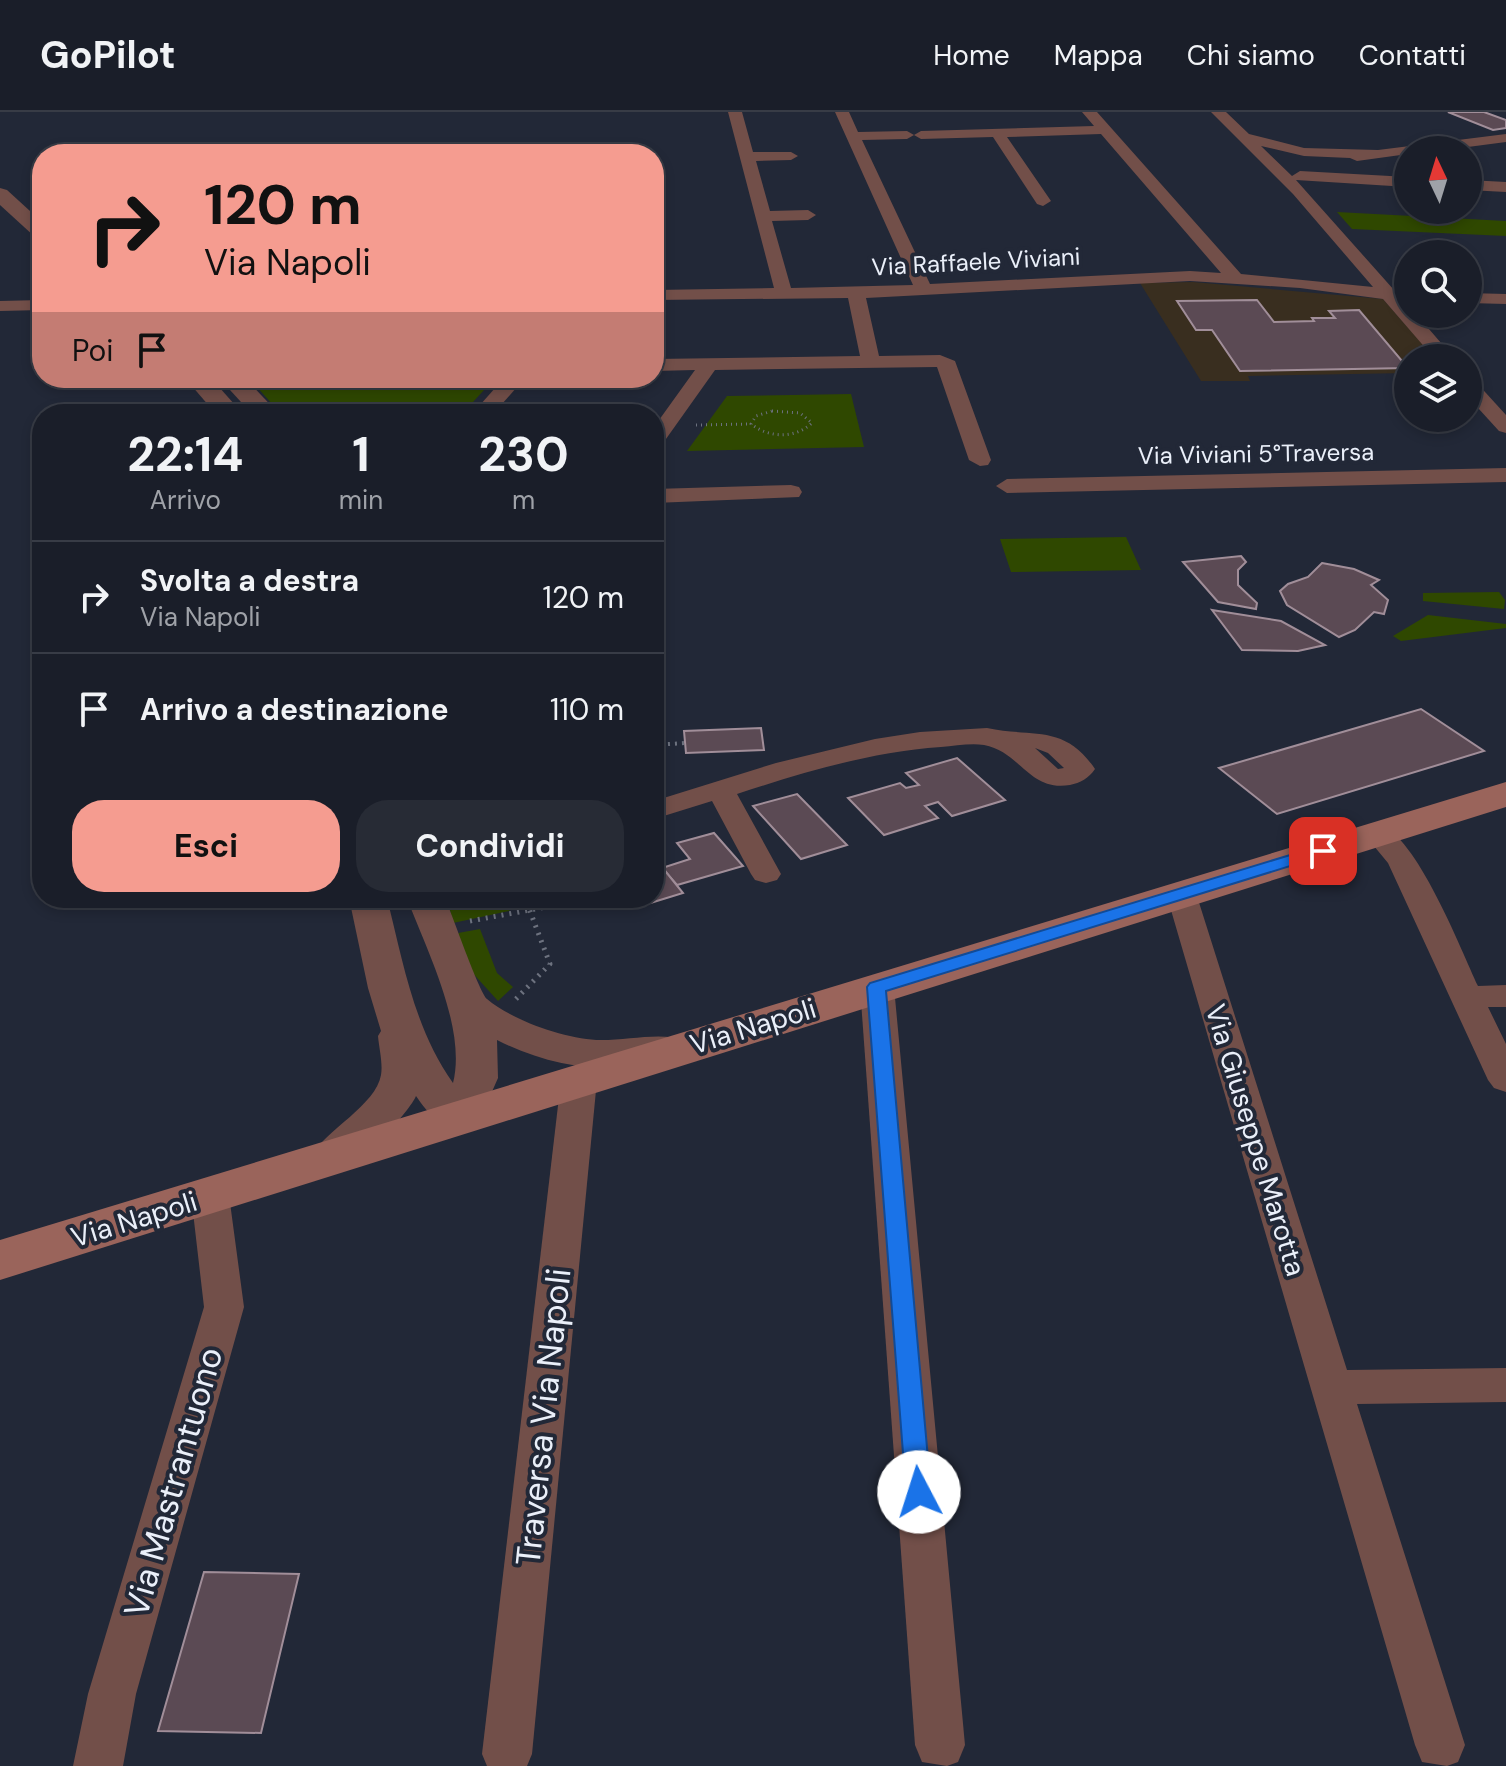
<!DOCTYPE html>
<html lang="it">
<head>
<meta charset="utf-8">
<style>
	body { margin:0; font-family:"DM Sans",sans-serif; background:#272b35; color:#f1f3f6; height:100vh; display:flex; flex-direction:column; font-size:30px; white-space:nowrap }
	* { box-sizing:border-box; margin:0 }
	p { font-size:26px; color:#9fa2a8 }
	.icon { flex:none; width:44px; height:44px; fill:none; stroke:currentColor; stroke-width:2; stroke-linecap:round; stroke-linejoin:round }
	.map { position:relative; flex:1; overflow:hidden }
	.side { position:absolute; left:32px; top:292px; width:632px; height:504px; display:flex; flex-direction:column; background:#1a1e29; border-radius:32px; box-shadow:0 4px 12px #0003,0 0 0 2px #383c46 }
	.side>* { flex:none }
	.hud { position:absolute; left:32px; top:32px; width:632px; height:244px; border-radius:32px; box-shadow:0 4px 12px #0003,0 0 0 2px #383c46; background:#f59c90; color:#111; overflow:hidden }
	.needle { width:52px; rotate:356deg }
	.tools { position:absolute; left:1394px; top:24px; display:grid; gap:16px }
	.tools a { display:grid; place-items:center; width:88px; height:88px; border-radius:50%; background:#1a1e29; box-shadow:0 4px 12px #0003,0 0 0 2px #383c46; font-size:40px }
	.pin { position:absolute; display:grid; place-items:center; width:68px; height:68px; color:#fff; margin:-34px; border-radius:16px; box-shadow:0 4px 12px #0006 }
	.me { position:absolute; width:88px; margin:-44px; rotate:355deg; stroke-linejoin:round; filter:drop-shadow(0 0 6px #0008) }
	.turn { display:flex; align-items:center; gap:28px; height:168px; padding:0 40px; font-size:36px }
	.turn .icon { width:104px; height:104px; stroke-width:2.5 }
	.turn b { display:block; font-size:56px; line-height:68px }
	.then { display:flex; align-items:center; height:76px; padding:0 40px; background:#0003; gap:16px; font-size:30px }
	.eta { display:flex; justify-content:space-evenly; align-items:center; height:136px; text-align:center }
	.eta b { font-size:48px; font-weight:700; line-height:56px }
	.primary-button { display:flex; gap:16px; margin-top:auto; padding:16px 40px }
	.primary-button a { flex:1; height:92px; border-radius:32px; background:#f59c90; color:#111; font-size:32px; font-weight:700; line-height:92px; text-align:center }
	.primary-button a+a { background:#272b35; color:#f1f3f6 }
	ul { padding:0; list-style:none }
	li { display:flex; align-items:center; gap:24px; height:112px; padding:0 40px; border-top:2px solid #383c46 }
	li div { flex:1 }
	li b { display:block; font-size:30px }
	li em { font-style:normal }
	header { display:flex; align-items:center; gap:48px; box-sizing:border-box; height:112px; padding:0 40px; background:#1a1e29; border-bottom:2px solid #383c46 }
	header strong { font-size:38px }
	nav { display:flex; gap:44px; margin-inline-start:auto; font-size:28px }
	.map>svg:first-child { display:block }
	.education { fill:#392e1f }
	.green { fill:#2f4800 }
	.building { fill:#5b4a54; stroke:#a18e99; stroke-width:2 }
	.lines { fill:none; stroke-linecap:round; stroke-linejoin:round }
	.path-far2 { stroke:#6d727f; stroke-width:3; stroke-dasharray:1 4; stroke-linecap:butt }
	.path-far1 { stroke:#6d727f; stroke-width:4; stroke-dasharray:2 5; stroke-linecap:butt }
	.path { stroke:#6d727f; stroke-width:5; stroke-dasharray:2 6; stroke-linecap:butt }
	.minor { fill:#724f49; fill-rule:evenodd }
	.tertiary { fill:#724f49; fill-rule:evenodd }
	.secondary { fill:#9a645b; fill-rule:evenodd }
	.route { fill:#1a73e8; stroke:#114b97; stroke-width:2 }
	.labels { text-anchor:middle; stroke-width:8; stroke-linejoin:round; paint-order:stroke }
	.far-street-label { font-size:24px; fill:#eaeff9; stroke:#222837 }
	.street-label { font-size:28px; fill:#eaeff9; stroke:#222837 }
	.near-street-label { font-size:34px; fill:#eaeff9; stroke:#222837 }
</style>
</head>
<body>
<header>
<strong>GoPilot</strong>
<nav><a>Home</a><a>Mappa</a><a>Chi siamo</a><a>Contatti</a></nav>
</header>
<div class="map">
<svg width="1506" height="1654" viewBox="0 0 1506 1654">
	<rect width="100%" height="100%" fill="#222837"/>
	<path class="education" d="M1193 170 1383 187 1435 246H1408V261L1248 264 1250 269H1201L1140 171Z"/>
	<g class="green">
		<path d="M1337 100 1506 109V124L1352 117Z"/>
		<path d="M249 266H495L462 302H281Z"/>
		<path d="M851 282 864 335 687 339 727 284Z"/>
		<path d="M1126 425 1141 458 1011 460 1000 427Z"/>
		<path d="M1499 480 1505 488 1504 497 1423 489V481Z"/>
		<path d="M1428 503 1506 512V516L1401 529 1393 524Z"/>
		<path d="M498 786H511L514 792 509 799 453 811 450 798Z"/>
		<path d="M480 817 497 861 513 875 498 889 469 857 458 821Z"/>
	</g>
	<g class="building">
		<path d="M1448 0H1484L1506 8V16L1493 18Z"/>
		<path d="M1257 188 1274 210 1314 209 1312 206H1335L1329 199 1359 198 1408 256 1240 259 1212 218H1196L1177 189Z"/>
		<path d="M1241 444 1246 450 1238 458V473L1257 491 1256 497 1218 490 1183 450Z"/>
		<path d="M1322 451 1354 457 1379 468 1371 473 1388 488 1384 502 1374 500 1355 518 1339 525 1287 493 1280 479 1288 472 1308 465Z"/>
		<path d="M1212 498 1281 509 1325 533 1298 539 1242 538Z"/>
		<path d="M1421 597 1484 639 1277 702 1219 656Z"/>
		<path d="M761 616 764 638 686 641 684 619Z"/>
		<path d="M957 646 1005 688 952 704 938 690 925 694 938 706 884 723 848 686 900 671 906 676 919 673 906 661Z"/>
		<path d="M797 682 847 733 801 747 753 694Z"/>
		<path d="M714 721 743 754 677 773 662 756 690 747 677 731Z"/>
		<path d="M654 745 683 781 647 792 642 786H654Z"/>
		<path d="M204 1460 299 1462 261 1621 158 1619Z"/>
	</g>
	<g class="lines">
		<g class="path-far2">
			<path d="M772 299 800 301 812 311C795 327 769 326 751 312L756 304Z"/>
			<path d="M696 313 751 312"/>
		</g>
		<path class="path-far1" d="M654 633 685 631"/>
		<g class="path">
			<path d="M613 786 618 791"/>
			<path d="M470 809 595 786"/>
			<path d="M516 887 550 852 525 786"/>
		</g>
		<g class="minor">
			<path d="M728 0H742L753 40H791L798 44 791 48 756 49 770 99 808 98 816 103 808 108 772 109 791 176 913 173 835 0H849L858 20 907 19 914 23 921 19 1094 14 1082 0H1097L1241 162 1373 175 1293 82 1211 0H1226L1249 22 1304 36 1378 38 1506 22V30L1445 38H1408V42L1357 49 1350 46 1304 44 1261 34 1292 64 1300 59 1408 65V75L1296 68 1394 178 1408 180V190H1405L1408 202H1416L1454 246H1434L1383 187 1300 176 1190 169 866 186 879 244 940 243 955 249 991 348 988 353 980 354 969 348 937 255 715 258 661 334 654 336V315L695 258 654 259V247L860 244 848 186 654 188V178L774 176ZM1101 22 1221 161 1190 159 930 172 862 28 907 27 914 23 921 27 993 25 1037 92 1043 94 1051 89 1007 25Z"/>
			<path d="M1468 68 1506 70V80L1468 78Z"/>
			<path d="M1468 181 1506 182V192L1468 191Z"/>
			<path d="M42 188V198L0 199V189Z"/>
			<path d="M504 266H525L493 302H472Z"/>
			<path d="M1468 267 1475 269 1506 303V321L1499 319 1468 285Z"/>
			<path d="M1506 356V370L1007 381 996 374 1007 367Z"/>
			<path d="M791 373 799 375 802 380 799 385 654 391V377Z"/>
			<path d="M987 616C1032 626 1064 611 1095 657 1089 666 1080 671 1070 673 1029 680 1021 640 984 633 970 631 955 634 941 635 871 640 804 660 737 682L781 762 777 768 766 771 755 768 751 762 712 689 654 707V689L776 651 875 627 920 620ZM1035 636 1048 641 1064 656 1058 657Z"/>
			<path d="M1379 713C1416 722 1461 838 1478 874L1506 873V895H1488L1506 932V980L1494 976 1488 968 1388 751 1364 722 1369 716Z"/>
			<path d="M1181 772 1192 774 1196 781 1347 1258 1506 1256V1290L1357 1292 1465 1633 1458 1650 1447 1654 1422 1650 1415 1633 1166 781 1170 774Z"/>
			<path d="M877 864 889 868 894 875 965 1633 958 1650 947 1654 922 1650 915 1633 860 875 865 868Z"/>
			<path d="M579 956 591 960 597 968 532 1642 527 1654H487L482 1642 561 968 567 960Z"/>
			<path d="M210 1069 223 1073 229 1083 244 1195 136 1582 123 1654H73L88 1582 204 1195 191 1083 197 1073Z"/>
		</g>
		<g class="tertiary">
			<path d="M0 76 7 78 42 110V127L35 125 0 93Z"/>
			<path d="M185 266H211L243 302H216Z"/>
			<path d="M219 266H245L279 302H252Z"/>
			<path d="M349 786H387C403 850 414 916 453 971 467 916 426 837 407 786H445C452 802 479 880 487 887 513 909 568 928 601 928 630 928 659 920 686 928L693 938 686 948C623 965 555 958 497 928L498 966 476 1016C447 1024 432 1007 416 984 410 999 362 1050 347 1057 336 1062 328 1060 317 1057L310 1045C326 1018 376 993 381 963 383 951 379 936 378 924L381 919 368 876Z"/>
		</g>
		<path class="secondary" d="M1506 670V695L0 1168V1128Z"/>
	</g>
	<path class="route" d="M1323 733 1331 739 1329 742 886 879 931 1380 927 1388 919 1391 910 1388 906 1380 867 875 870 871Z"/>
	<g class="labels">
		<g class="far-street-label">
			<text transform="translate(976 150) rotate(-3)" y="8">Via Raffaele Viviani</text>
			<text transform="translate(1256 342) rotate(-1)" y="8">Via Viviani 5°Traversa</text>
		</g>
		<g class="street-label">
			<text transform="translate(753 914) rotate(-17)" y="10">Via Napoli</text>
			<text transform="translate(1256 1028) rotate(73)" y="10">Via Giuseppe Marotta</text>
			<text transform="translate(134 1107) rotate(-17)" y="10">Via Napoli</text>
		</g>
		<g class="near-street-label">
			<text transform="translate(543 1305) rotate(-84)" y="12">Traversa Via Napoli</text>
			<text transform="translate(173 1370) rotate(-74)" y="12">Via Mastrantuono</text>
		</g>
	</g>
</svg>
<div class="tools">
<a><svg class="needle" viewBox="-14 -14 28 28"><path d="M0-13l5 13h-10z" fill="#e53935"/><path d="M0 13l5-13h-10z" fill="#9fa2a8"/></svg></a>
<a><svg class="icon" aria-label="search" viewBox="0 0 24 24"><circle cx="10" cy="10" r="6"/><path d="M15 15l6 6"/></svg></a>
<a><svg class="icon" aria-label="layers" viewBox="0 0 24 24"><path d="M12 4l9 5-9 5-9-5zM3 14l9 5 9-5"/></svg></a>
</div>
<div class="pin" style="left:1323px;top:739px;background:#d93025"><svg class="icon" aria-label="arrive" viewBox="0 0 24 24"><path d="M6 21V4h12l-3 4 3 4H6"/></svg></div>
<svg class="me" style="left:919px;top:1380px" viewBox="-20 -20 40 40"><circle r="19" fill="#fff"/><path d="M0-13L10 11 0 6-10 11z" fill="#1a73e8"/></svg>
<div class="hud">
<div class="turn"><svg class="icon" aria-label="right" viewBox="0 0 24 24"><path d="M7 20v-9h11M14 6l5 5-5 5"/></svg><div><b>120 m</b>Via Napoli</div></div>
<div class="then">Poi<svg class="icon" aria-label="arrive" viewBox="0 0 24 24"><path d="M6 21V4h12l-3 4 3 4H6"/></svg></div>
</div>
<section class="side">
<div class="eta">
<div><b>22:14</b><p>Arrivo</p></div>
<div><b>1</b><p>min</p></div>
<div><b>230</b><p>m</p></div>
</div>
<ul>
<li><svg class="icon" aria-label="right" viewBox="0 0 24 24"><path d="M7 20v-9h11M14 6l5 5-5 5"/></svg><div><b>Svolta a destra</b><p>Via Napoli</p></div><em>120 m</em></li>
<li><svg class="icon" aria-label="arrive" viewBox="0 0 24 24"><path d="M6 21V4h12l-3 4 3 4H6"/></svg><div><b>Arrivo a destinazione</b></div><em>110 m</em></li>
</ul>
<div class="primary-button"><a>Esci</a><a>Condividi</a></div>
</section>
</div>
</body>
</html>
